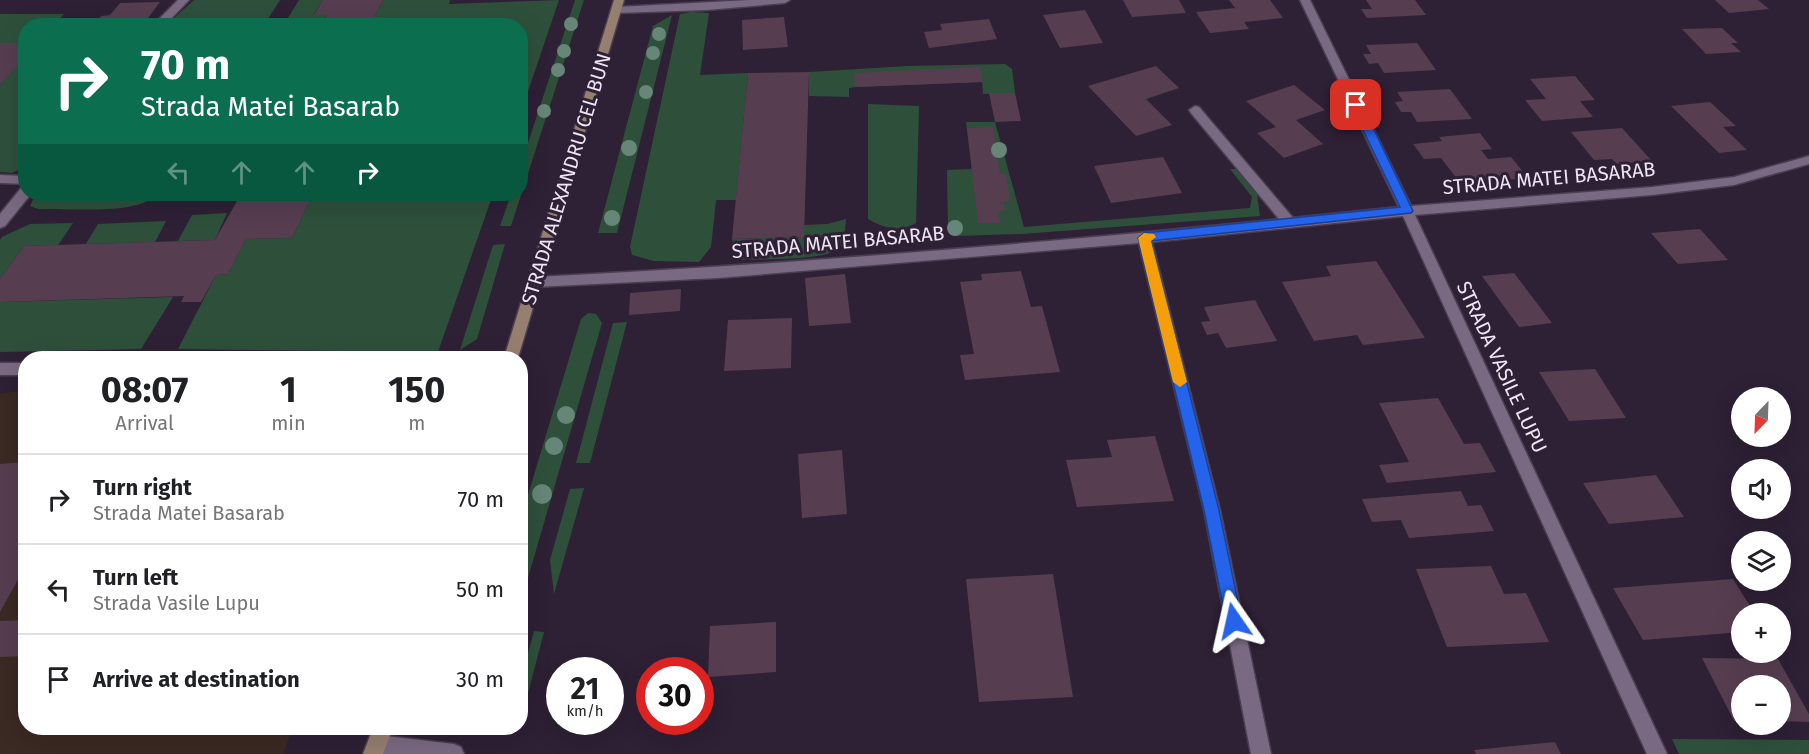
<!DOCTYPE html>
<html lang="en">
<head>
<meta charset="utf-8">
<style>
	body { margin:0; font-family:"Fira Sans",sans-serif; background:#f2f2f2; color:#202124; height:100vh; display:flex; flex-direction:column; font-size:22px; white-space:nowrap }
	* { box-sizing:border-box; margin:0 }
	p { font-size:20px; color:#757577 }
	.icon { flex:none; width:33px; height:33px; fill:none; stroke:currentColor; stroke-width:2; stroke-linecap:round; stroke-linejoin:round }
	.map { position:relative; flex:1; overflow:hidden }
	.panel { position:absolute; left:18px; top:351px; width:510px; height:384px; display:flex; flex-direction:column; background:#fff; border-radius:24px; box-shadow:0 6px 24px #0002 }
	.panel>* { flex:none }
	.top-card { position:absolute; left:18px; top:18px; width:510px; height:183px; border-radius:24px; box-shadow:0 6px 24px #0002; background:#0b6e4f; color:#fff; overflow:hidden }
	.needle { width:39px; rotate:203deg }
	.tools { position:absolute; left:1731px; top:387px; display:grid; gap:12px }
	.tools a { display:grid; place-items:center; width:60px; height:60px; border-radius:50%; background:#fff; box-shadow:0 6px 24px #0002; font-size:30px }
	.speed { position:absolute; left:546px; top:657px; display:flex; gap:12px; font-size:30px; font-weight:700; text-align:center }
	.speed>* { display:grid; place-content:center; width:78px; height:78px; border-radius:50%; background:#fff; box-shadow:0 6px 24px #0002; line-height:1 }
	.speed small { font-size:15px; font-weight:400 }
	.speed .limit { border:9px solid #d22; background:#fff; color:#111 }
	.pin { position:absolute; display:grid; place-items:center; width:51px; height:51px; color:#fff; margin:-26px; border-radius:12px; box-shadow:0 3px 9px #0006 }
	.me { position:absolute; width:66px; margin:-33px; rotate:349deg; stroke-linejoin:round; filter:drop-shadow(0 0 4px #0008) }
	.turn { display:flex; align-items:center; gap:21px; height:126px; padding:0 24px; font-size:27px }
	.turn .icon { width:78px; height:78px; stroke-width:2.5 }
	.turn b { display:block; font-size:42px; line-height:51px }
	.lanes { display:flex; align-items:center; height:57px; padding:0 24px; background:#0003; justify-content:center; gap:30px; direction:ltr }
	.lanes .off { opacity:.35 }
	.eta { display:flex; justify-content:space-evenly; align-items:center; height:102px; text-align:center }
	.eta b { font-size:36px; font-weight:700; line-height:42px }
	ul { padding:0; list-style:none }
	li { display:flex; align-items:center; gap:18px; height:90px; padding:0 24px; border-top:2px solid #e0e0e0 }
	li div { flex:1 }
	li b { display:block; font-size:22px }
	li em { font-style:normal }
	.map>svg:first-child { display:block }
	.medical { fill:#3b2923 }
	.green { fill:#2e503b }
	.building { fill:#563e50 }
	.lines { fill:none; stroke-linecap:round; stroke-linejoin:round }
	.lane-casing { stroke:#4a3e50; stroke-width:3 }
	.street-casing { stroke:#4a3e50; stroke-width:3 }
	.secondary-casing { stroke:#4a3e50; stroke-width:3 }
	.lane { fill:#7a6982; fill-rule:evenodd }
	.street { fill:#7a6982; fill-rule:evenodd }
	.secondary { fill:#967f6f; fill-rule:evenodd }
	.tree { fill:#668677 }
	.route { fill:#2563eb; stroke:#184099; stroke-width:1.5 }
	.slow { fill:#f59e0b }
	.labels { text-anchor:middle; stroke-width:6; stroke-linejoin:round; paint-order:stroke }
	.street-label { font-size:20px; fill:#eee4f3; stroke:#2e2035 }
</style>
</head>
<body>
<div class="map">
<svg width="1809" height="754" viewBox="0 0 1809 754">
	<rect width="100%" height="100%" fill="#2e2035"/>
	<path class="medical" d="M25 390 26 728H293L283 754H0V394Z"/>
	<g class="green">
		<path d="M194 0H280L264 25H191L196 20 173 19Z"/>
		<path d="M299 0H323L314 14H327L321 25 283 26Z"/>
		<path d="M383 0H450L449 4 559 0 521 112 520 26 381 25 385 17H374Z"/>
		<path d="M575 0H584L511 226H500L511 194H520L521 164Z"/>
		<path d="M691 12 709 13 700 75 748 73 736 200H716L711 247 699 262 654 261 632 255 630 247 680 14Z"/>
		<path d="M0 14H64L54 25 26 26 25 43H0Z"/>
		<path d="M672 15 617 233H598L653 26Z"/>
		<path d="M25 56V167L12 173 0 172V85Z"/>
		<path d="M1005 64 1012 69 1015 93 983 94 982 82 855 87 849 88V97L809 96V72L907 66Z"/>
		<path d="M868 104 919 106 916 223C899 233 884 228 868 219Z"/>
		<path d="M966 122H995L1024 227 1250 208 1252 197 1230 169H1236L1257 194 1260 216 1022 234 956 236 948 229 947 170 972 169Z"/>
		<path d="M36 194H156C141 216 64 208 38 209L30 206Z"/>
		<path d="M313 194H493L438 352 178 349 216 275 228 274 246 239 292 238Z"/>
		<path d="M227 213 215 240 178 241 192 215Z"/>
		<path d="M846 219C845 229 845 243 836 250 821 261 756 259 734 260L732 239 803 237 804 225 827 224Z"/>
		<path d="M166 221 155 242 86 244 98 224Z"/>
		<path d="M73 223 58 245 24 246 0 279V240L2 237 30 224Z"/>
		<path d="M505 244 477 339 460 350 493 245Z"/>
		<path d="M173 297 141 349 0 352V302Z"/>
		<path d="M588 313 596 314 602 323 521 602V518L581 319Z"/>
		<path d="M627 322 590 463H576L613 323Z"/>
		<path d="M584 488 554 594 550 560 570 489Z"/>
		<path d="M534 631 544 632 521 720V680Z"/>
		<path d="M1672 739 1809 740V754H1679Z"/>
	</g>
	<g class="building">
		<path d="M323 0H383L374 17H386L381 26H321L327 14 314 15Z"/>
		<path d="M1123 0H1179L1186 13 1132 17Z"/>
		<path d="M1229 0H1270L1283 18 1244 22 1249 29 1210 33 1196 12 1235 8Z"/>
		<path d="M1366 0H1415L1426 15 1367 18 1361 9H1372Z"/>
		<path d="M1715 0H1758L1769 9 1729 13Z"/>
		<path d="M160 2 142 26H93L101 16 110 15 120 3Z"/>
		<path d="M1085 10 1103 43 1060 48 1043 15Z"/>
		<path d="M784 17 788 47 743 50 742 20Z"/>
		<path d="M989 19 997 39 929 48 924 32 942 30 940 24Z"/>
		<path d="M1722 28 1738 43H1731L1741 52 1706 54 1682 29Z"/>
		<path d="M0 43H26V56L0 85Z"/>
		<path d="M1417 43 1436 70 1384 73 1378 63 1369 64 1363 54H1371L1366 45Z"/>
		<path d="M1156 66 1179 88 1146 99 1172 125 1136 136 1088 86Z"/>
		<path d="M980 67 983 82 855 87 854 73Z"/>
		<path d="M809 72 804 237 732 239 748 73Z"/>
		<path d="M1575 76 1595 100 1580 101 1593 117 1542 121 1525 100 1546 99 1530 79Z"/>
		<path d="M1294 85 1325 110 1296 120 1323 144 1284 158 1257 133 1276 127 1246 101Z"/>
		<path d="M1450 89 1472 119 1417 122 1411 112H1401L1395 102 1403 101 1397 92Z"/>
		<path d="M989 93H1015L1021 121 995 122Z"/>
		<path d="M1710 102 1736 126 1723 127 1747 150 1719 153 1671 106Z"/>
		<path d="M993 127 1000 174H1006L1010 201H1003L1005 211H998L1000 223H978L967 128Z"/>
		<path d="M1622 128 1652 161 1617 164 1612 159 1594 160 1571 132Z"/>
		<path d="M1480 133 1492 149 1481 150 1488 159 1511 157 1528 178 1461 184 1441 158 1424 159 1413 144 1442 141 1439 137Z"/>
		<path d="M1163 157 1182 193 1111 203 1094 166Z"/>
		<path d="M241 194H313L292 238 246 239 228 274 216 275 201 302H181L184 296 0 302V279L24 246 215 240Z"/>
		<path d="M1700 229 1728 260 1678 264 1651 233Z"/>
		<path d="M1376 261 1425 338 1363 345 1357 335 1314 341 1282 282 1331 276 1326 266Z"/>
		<path d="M1021 271 1031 307 1042 306 1060 372 965 380 960 355 974 354 960 282 982 280 981 274Z"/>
		<path d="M1514 273 1552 323 1519 327 1482 276Z"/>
		<path d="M845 274 851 323 809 326 805 278Z"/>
		<path d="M681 289 680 311 629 315 630 293Z"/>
		<path d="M1255 300 1277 341 1226 348 1218 333 1207 335 1201 322 1210 321 1204 307Z"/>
		<path d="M792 318 791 368 724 371 728 320Z"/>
		<path d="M1595 369 1626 418 1569 421 1539 372Z"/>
		<path d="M1438 398 1464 444 1480 443 1496 472 1387 483 1379 465 1409 462 1379 403Z"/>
		<path d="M1155 436 1174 501 1077 507 1066 460 1112 457 1107 440Z"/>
		<path d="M842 450 847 514 802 518 798 454Z"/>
		<path d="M26 462V565L0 612V464Z"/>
		<path d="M1656 475 1684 517 1609 524 1583 483Z"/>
		<path d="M1461 491 1468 506 1481 505 1494 531 1409 538 1401 520 1372 522 1362 499Z"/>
		<path d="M1491 566 1504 594 1526 593 1549 642 1447 647 1416 569Z"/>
		<path d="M1053 574 1073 697 979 702 966 579Z"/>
		<path d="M1733 579 1755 614H1742V632L1643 640 1613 588Z"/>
		<path d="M26 620V656L0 657V621Z"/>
		<path d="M776 622V672L708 677 710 626Z"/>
		<path d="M1702 658 1778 659 1809 714V722L1780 721V686H1742V721H1734Z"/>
		<path d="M1555 742 1561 754H1476L1474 750Z"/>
	</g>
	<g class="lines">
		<defs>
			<g id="lane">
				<path d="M178 0H189L164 26H152Z"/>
				<path d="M1195 106 1199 107 1294 219 1296 222 1294 225H1284L1191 113 1189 110Z"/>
				<path d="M0 175 26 176V184L0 183Z"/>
				<path d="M26 187V194H31L5 226 0 228V214L21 188Z"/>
				<path d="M377 735 454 744 461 747 464 754H375L370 752 367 745 370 738Z"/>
			</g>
			<g id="street">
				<path d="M750 0H790L785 3 707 10 617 13 612 10 617 7Z"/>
				<path d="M1300 0H1310L1411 206 1652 187 1734 177 1809 156V164L1734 185 1652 195 1415 215 1667 754H1647L1403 216 1152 242 1220 510 1271 754H1251L1204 510 1139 243 718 278 535 287 528 282 535 277C824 263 1111 237 1399 207Z"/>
				<rect x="0" y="363" width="26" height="12"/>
			</g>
			<g id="secondary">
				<path d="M614 0H624L518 358H504Z"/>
				<path d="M373 728H393L383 754H363Z"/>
			</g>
		</defs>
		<use href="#lane" class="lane-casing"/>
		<use href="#street" class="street-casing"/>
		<use href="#secondary" class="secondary-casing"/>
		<use href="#lane" class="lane"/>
		<use href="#street" class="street"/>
		<use href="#secondary" class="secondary"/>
	</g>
	<g class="tree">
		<circle cx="571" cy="24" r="7"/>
		<circle cx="659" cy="34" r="7"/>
		<circle cx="564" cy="51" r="7"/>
		<circle cx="653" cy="53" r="7"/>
		<circle cx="558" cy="70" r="7"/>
		<circle cx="646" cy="92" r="7"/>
		<circle cx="544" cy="111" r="7"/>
		<circle cx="629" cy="148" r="8"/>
		<circle cx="999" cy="150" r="8"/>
		<circle cx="612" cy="218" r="8"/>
		<circle cx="955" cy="228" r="8"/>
		<circle cx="566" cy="415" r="9"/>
		<circle cx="554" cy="446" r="9"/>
		<circle cx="542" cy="494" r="10"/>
	</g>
	<path class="route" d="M1356 102 1362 105 1413 211 1411 213 1151 241 1219 510 1242 621 1240 626 1234 629 1228 626 1226 621 1204 510 1138 238 1144 233 1400 207 1351 105Z"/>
	<path class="slow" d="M1144 233 1154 234 1156 237 1151 241 1187 382 1180 387 1173 382 1138 238Z"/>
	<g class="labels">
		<g class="street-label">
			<text transform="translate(1549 178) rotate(-5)" y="7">STRADA MATEI BASARAB</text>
			<text transform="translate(566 179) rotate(-73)" y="7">STRADA ALEXANDRU CEL BUN</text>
			<text transform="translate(838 242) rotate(-5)" y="7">STRADA MATEI BASARAB</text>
			<text transform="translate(1502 367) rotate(65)" y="7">STRADA VASILE LUPU</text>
		</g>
	</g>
</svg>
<div class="tools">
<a><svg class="needle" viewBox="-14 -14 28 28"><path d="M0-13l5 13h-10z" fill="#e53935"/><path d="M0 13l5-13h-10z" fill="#757577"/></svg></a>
<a><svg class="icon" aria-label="sound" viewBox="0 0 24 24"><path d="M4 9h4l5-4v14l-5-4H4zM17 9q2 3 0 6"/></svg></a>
<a><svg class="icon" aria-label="layers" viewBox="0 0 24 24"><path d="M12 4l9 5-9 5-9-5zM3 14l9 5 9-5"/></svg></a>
<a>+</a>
<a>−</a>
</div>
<div class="speed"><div>21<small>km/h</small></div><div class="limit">30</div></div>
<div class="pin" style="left:1356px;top:105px;background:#d93025"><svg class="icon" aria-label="arrive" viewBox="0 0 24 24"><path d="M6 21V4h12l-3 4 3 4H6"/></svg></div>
<svg class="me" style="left:1234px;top:621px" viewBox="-20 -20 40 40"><path d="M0-17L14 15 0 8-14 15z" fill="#2563eb" stroke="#fff" stroke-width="4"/></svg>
<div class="top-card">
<div class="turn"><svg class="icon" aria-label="right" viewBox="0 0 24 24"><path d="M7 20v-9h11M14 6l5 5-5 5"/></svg><div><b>70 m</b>Strada Matei Basarab</div></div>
<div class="lanes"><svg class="icon off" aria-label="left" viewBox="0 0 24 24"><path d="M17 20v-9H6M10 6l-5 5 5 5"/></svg><svg class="icon off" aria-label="ahead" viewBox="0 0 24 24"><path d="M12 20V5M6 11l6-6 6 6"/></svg><svg class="icon off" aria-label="ahead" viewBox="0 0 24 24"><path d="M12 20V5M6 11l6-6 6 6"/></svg><svg class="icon" aria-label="right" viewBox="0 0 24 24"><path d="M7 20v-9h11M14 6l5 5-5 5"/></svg></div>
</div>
<section class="panel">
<div class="eta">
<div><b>08:07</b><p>Arrival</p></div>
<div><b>1</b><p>min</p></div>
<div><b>150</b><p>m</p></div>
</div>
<ul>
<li><svg class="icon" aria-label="right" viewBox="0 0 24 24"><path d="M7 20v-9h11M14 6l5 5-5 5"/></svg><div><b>Turn right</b><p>Strada Matei Basarab</p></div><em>70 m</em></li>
<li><svg class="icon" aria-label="left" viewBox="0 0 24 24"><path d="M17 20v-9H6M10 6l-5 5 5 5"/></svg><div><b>Turn left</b><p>Strada Vasile Lupu</p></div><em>50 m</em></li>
<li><svg class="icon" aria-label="arrive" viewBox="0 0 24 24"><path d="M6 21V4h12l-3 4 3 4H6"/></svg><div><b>Arrive at destination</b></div><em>30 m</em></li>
</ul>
</section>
</div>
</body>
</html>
